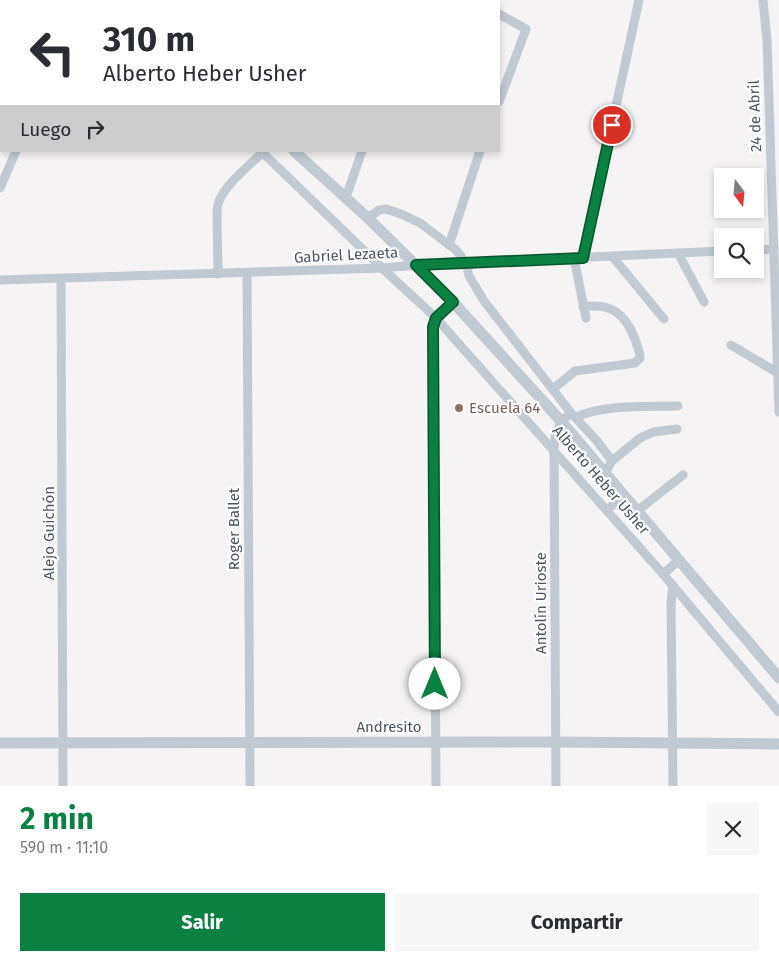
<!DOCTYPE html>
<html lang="es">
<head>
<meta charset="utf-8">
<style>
	body { margin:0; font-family:"Fira Sans",sans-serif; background:#f7f7f7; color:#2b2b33; height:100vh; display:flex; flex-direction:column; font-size:19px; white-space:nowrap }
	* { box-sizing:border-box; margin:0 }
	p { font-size:16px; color:#7c7c81 }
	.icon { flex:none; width:28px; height:28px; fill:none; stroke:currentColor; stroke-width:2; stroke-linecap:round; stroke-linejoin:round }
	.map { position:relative; height:786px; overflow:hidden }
	.details { display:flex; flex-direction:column; background:#fff; flex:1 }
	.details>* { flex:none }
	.hud { position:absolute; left:0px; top:0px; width:500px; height:152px; box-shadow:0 2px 8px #0003; background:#fff; color:#2b2b33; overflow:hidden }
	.needle { width:32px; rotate:164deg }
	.fabs { position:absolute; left:714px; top:168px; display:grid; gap:10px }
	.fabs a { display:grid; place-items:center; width:50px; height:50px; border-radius:0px; background:#fff; box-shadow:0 2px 8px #0003; font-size:25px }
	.pin { position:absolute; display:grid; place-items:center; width:42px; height:42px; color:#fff; margin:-21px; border:2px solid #fff; border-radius:50%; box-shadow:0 1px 5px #0007 }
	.me { position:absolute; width:55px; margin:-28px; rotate:0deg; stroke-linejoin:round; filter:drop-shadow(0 0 4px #0008) }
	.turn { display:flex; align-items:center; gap:18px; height:105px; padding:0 20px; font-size:22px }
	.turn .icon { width:65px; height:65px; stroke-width:2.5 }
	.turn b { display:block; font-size:35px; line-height:42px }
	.then { display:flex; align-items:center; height:48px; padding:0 20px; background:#0003; gap:10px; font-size:19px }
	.round { display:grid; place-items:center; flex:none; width:52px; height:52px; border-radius:0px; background:#f7f7f7 }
	.head { display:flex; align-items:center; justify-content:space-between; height:85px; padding:0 20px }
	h1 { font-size:30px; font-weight:700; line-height:38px; color:#0b8043 }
	.button { display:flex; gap:10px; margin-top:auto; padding:10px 20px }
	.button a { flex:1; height:58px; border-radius:0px; background:#0b8043; color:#fff; font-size:20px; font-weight:700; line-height:58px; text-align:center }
	.button a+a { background:#f7f7f7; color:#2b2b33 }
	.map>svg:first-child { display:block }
	.green { fill:#c3f1d5 }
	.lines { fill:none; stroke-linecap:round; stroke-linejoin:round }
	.minor { stroke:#c1cad2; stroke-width:9 }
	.tertiary { stroke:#c1cad2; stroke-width:11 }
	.rail-casing { stroke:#b5b8bd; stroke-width:4.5 }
	.rail { stroke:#fff; stroke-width:2.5; stroke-dasharray:8; stroke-linecap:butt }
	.route-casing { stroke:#07532c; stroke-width:12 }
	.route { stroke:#0b8043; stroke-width:9 }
	.education-dot { fill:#8d6e63; stroke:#fff; stroke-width:2 }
	.labels { text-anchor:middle; stroke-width:4.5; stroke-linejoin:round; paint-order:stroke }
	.street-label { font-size:15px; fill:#4a5661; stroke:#fff }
	.education-label { font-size:15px; fill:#785e54; stroke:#fff; text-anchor:start }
</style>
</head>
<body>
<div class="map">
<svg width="779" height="786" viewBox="0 0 779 786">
	<rect width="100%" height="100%" fill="#f5f3f3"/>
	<path class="green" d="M295 0H392L391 1H294Z"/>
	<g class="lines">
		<g class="minor">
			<path d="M98 0 100 1"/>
			<path d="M148 0 149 1"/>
			<path d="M214 0 216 1"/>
			<path d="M472 0 475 1"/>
			<path d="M763 0 767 40 779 412"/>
			<path d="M33 1V0"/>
			<path d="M80 1 81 0"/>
			<path d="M253 1 254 0"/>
			<path d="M413 1 414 0"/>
			<path d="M499 14 526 29 499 102"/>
			<path d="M0 76 1 73"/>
			<path d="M261 151 382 268 436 318 663 574 779 712"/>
			<path d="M0 188 16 151"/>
			<path d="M346 197 362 151"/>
			<path d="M368 218 379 210 386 209 401 214 420 223 456 250 466 263 469 276 484 301 571 413 597 441 612 461 605 473"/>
			<path d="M449 245 480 151"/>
			<path d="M755 250 774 249"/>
			<path d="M678 253 704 302"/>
			<path d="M612 256 664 319"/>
			<path d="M574 258 586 318"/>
			<path d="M583 258 639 0"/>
			<path d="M247 273 250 786"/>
			<path d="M218 274 217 215C217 210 217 204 220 199 227 183 251 164 264 151"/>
			<path d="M61 279 63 786"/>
			<path d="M0 280 382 268 417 265 722 251"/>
			<path d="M731 345 778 373"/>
			<path d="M553 389 575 371 635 363 640 358C640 351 637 346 635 339 625 314 611 302 583 307"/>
			<path d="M576 417C607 404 645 407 678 406"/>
			<path d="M612 461 640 438 653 432 677 429"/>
			<path d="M607 510 624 496"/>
			<path d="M637 511 683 475"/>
			<path d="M663 574 679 560"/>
			<path d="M673 585 671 603 673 786"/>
			<path d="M436 786 433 327 436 318 453 302"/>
			<path d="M556 786 554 449 555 436 561 421 571 413"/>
		</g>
		<g class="tertiary">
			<path d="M127 0 128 1"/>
			<path d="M294 151 368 218 453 302 561 421 779 678"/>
			<path d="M0 743 556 742 779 744"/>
		</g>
		<defs>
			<g id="rail">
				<path d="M56 1 57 0"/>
				<path d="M0 126 1 123"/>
			</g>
		</defs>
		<use href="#rail" class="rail-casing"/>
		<use href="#rail" class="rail"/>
	</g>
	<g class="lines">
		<defs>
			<path id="route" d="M435 684 433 327 436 318 453 302 416 265 583 258 612 125"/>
		</defs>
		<use href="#route" class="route-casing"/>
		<use href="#route" class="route"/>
	</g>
	<circle class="education-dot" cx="459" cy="408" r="5"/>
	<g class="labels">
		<g class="street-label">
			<text transform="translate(755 116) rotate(-92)" y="5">24 de Abril</text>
			<text transform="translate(346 255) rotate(-3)" y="5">Gabriel Lezaeta</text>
			<text transform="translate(601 480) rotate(49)" y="5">Alberto Heber Usher</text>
			<text transform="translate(234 529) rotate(-90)" y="5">Roger Ballet</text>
			<text transform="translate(49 533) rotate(-90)" y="5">Alejo Guichón</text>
			<text transform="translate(541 603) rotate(-90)" y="5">Antolín Urioste</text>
			<text x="389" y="732">Andresito</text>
		</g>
		<g class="education-label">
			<text x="469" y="413">Escuela 64</text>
		</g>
	</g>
</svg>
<div class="fabs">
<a><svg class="needle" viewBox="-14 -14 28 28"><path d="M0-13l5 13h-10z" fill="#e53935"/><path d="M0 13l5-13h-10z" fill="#7c7c81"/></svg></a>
<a><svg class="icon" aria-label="search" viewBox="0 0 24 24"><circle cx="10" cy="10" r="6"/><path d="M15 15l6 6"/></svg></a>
</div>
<div class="pin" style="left:612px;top:125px;background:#d93025"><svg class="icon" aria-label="arrive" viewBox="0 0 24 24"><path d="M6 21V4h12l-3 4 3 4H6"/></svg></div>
<svg class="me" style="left:435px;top:684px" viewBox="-20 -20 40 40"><circle r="19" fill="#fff"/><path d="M0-13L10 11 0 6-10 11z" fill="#0b8043"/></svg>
<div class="hud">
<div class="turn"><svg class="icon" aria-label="left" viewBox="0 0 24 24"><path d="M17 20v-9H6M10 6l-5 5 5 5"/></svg><div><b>310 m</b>Alberto Heber Usher</div></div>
<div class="then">Luego<svg class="icon" aria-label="right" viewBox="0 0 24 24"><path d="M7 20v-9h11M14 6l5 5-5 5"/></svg></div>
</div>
</div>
<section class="details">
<div class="head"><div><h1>2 min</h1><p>590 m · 11:10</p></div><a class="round"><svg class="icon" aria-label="close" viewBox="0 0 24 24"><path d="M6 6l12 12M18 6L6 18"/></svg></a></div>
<div class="button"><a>Salir</a><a>Compartir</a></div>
</section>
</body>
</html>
